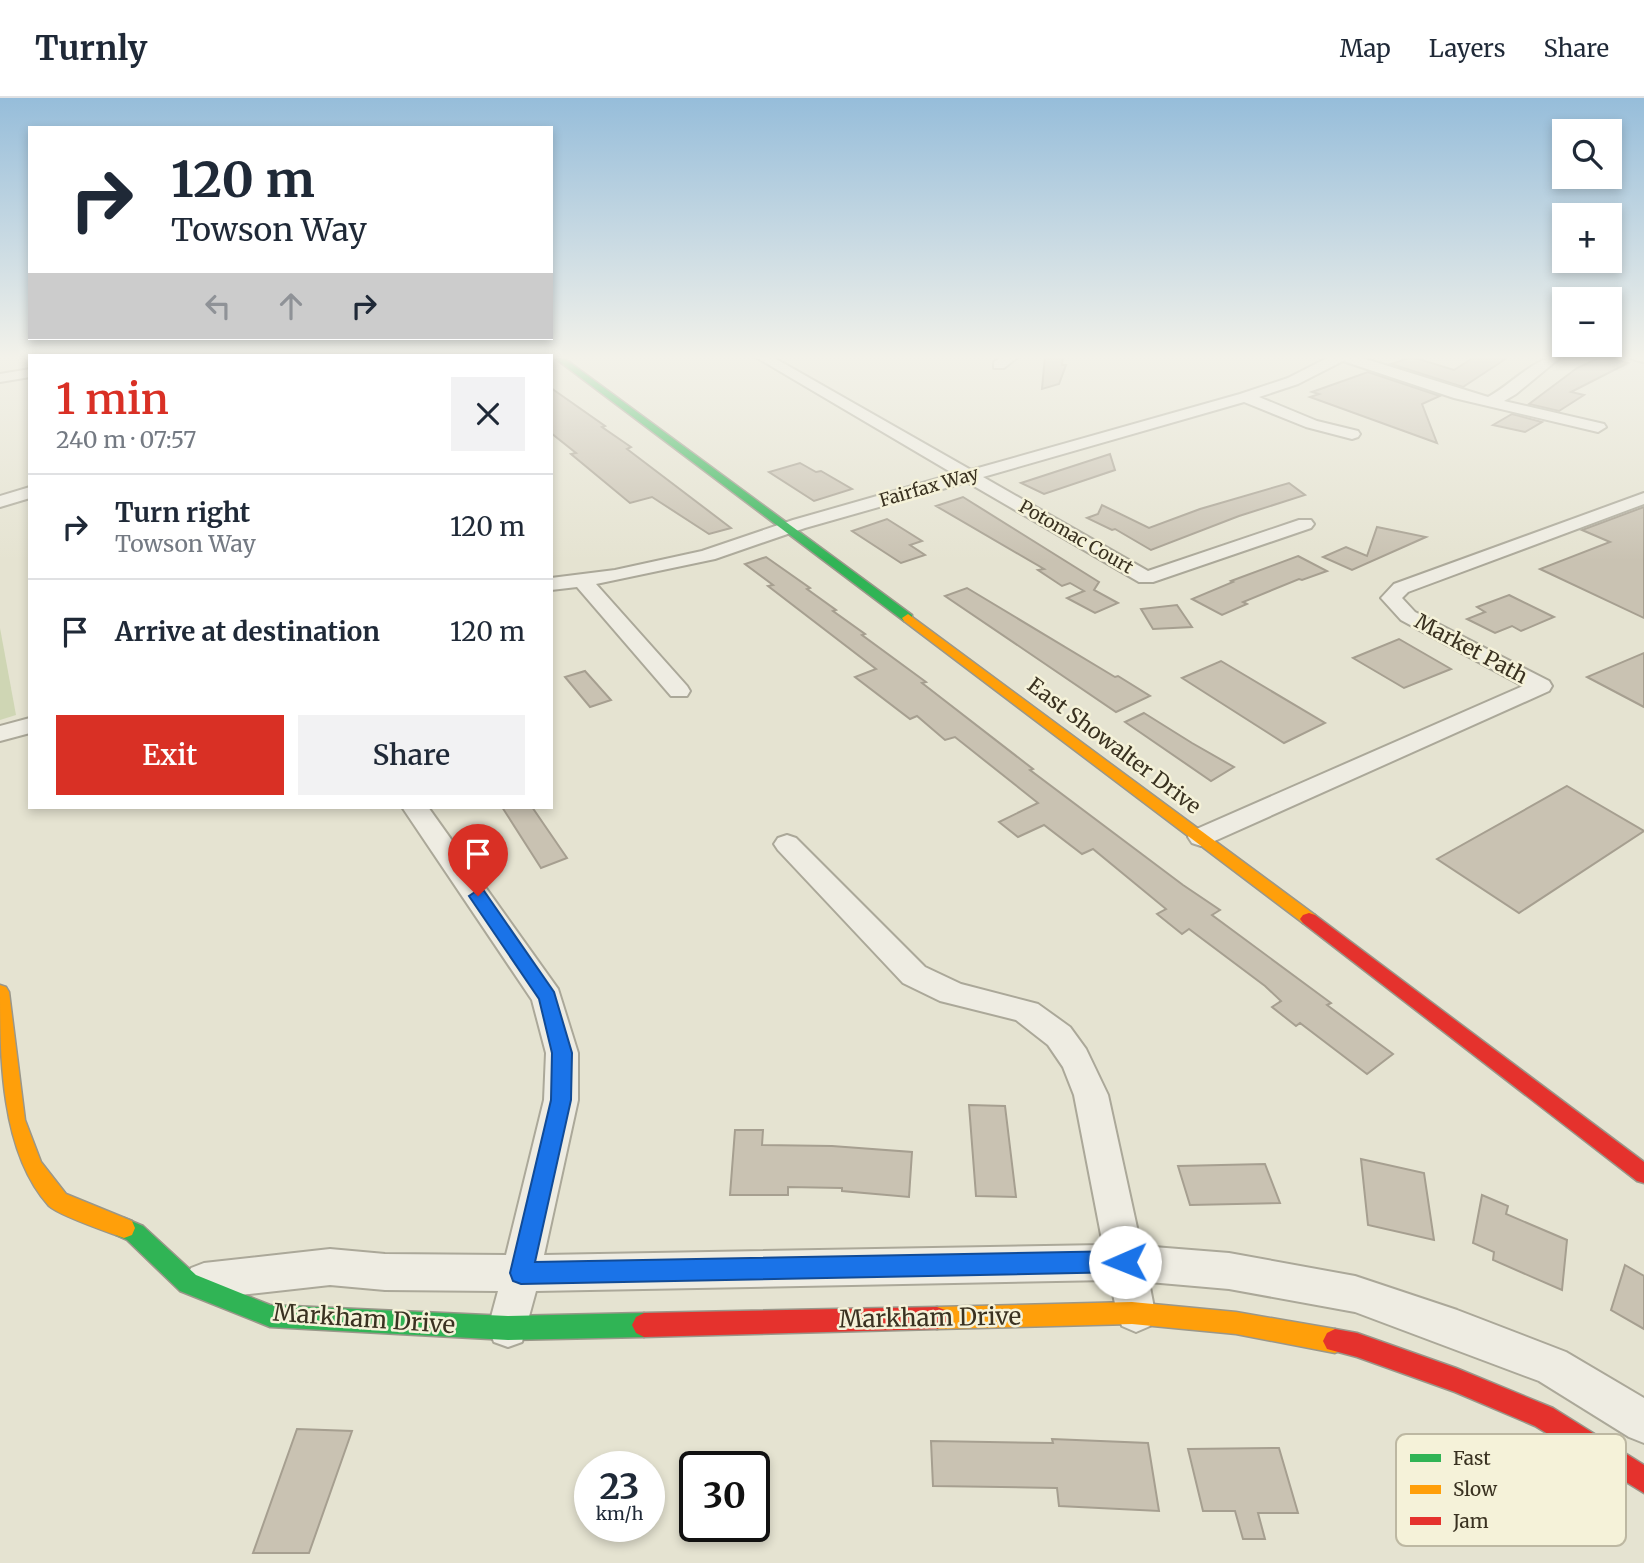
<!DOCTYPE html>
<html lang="en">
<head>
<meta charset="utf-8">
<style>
	body { margin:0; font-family:Merriweather,serif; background:#f2f2f3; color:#1f2937; height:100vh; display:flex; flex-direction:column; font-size:26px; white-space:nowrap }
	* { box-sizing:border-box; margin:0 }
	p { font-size:23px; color:#747a83 }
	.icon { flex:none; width:38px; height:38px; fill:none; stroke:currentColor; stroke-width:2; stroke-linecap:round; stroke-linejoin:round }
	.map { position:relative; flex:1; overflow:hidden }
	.details { position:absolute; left:28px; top:256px; width:525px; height:455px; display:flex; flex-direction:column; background:#fff; border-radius:0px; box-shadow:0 4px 10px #0003 }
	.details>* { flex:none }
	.guide { position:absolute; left:28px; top:28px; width:525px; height:214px; border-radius:0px; box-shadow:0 4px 10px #0003; background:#fff; color:#1f2937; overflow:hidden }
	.buttons { position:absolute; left:1552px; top:21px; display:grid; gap:14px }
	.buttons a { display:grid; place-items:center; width:70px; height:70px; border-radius:0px; background:#fff; box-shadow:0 4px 10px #0003; font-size:35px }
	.speed { position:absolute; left:574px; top:1353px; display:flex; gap:14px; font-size:35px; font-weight:700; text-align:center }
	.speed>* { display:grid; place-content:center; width:91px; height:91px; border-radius:50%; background:#fff; box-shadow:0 4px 10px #0003; line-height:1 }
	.speed small { font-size:18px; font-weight:400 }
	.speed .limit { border:4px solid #111; border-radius:10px; background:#fff; color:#111 }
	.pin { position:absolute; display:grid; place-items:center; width:60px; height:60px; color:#fff; margin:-72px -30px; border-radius:50% 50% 50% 0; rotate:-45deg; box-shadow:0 0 7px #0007 }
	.pin .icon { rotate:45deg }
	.me { position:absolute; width:77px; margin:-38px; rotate:269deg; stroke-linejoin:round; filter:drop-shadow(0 0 5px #0008) }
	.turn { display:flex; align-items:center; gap:24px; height:147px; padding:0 28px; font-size:32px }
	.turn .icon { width:91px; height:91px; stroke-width:2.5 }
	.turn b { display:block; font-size:49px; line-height:60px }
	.lanes { display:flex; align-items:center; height:66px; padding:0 28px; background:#0003; justify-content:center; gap:35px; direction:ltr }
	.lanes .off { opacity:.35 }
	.round { display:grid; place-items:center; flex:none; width:74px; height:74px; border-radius:0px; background:#f2f2f3 }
	.head { display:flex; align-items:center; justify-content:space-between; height:119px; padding:0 28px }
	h1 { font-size:42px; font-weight:600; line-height:52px; color:#d93025 }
	.cta { display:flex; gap:14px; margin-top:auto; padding:14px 28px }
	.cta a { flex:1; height:80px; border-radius:0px; background:#d93025; color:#fff; font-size:28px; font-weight:600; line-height:80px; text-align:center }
	.cta a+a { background:#f2f2f3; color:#1f2937 }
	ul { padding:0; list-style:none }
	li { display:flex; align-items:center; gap:21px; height:105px; padding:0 28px; border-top:2px solid #e0e1e3 }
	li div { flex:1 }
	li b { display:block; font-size:26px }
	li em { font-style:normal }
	header { display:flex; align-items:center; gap:42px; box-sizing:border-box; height:98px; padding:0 35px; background:#fff; border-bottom:2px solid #e0e1e3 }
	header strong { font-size:33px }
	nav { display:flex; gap:38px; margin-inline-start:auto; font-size:24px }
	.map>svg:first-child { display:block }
	.green { fill:#cfd6b4 }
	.building { fill:#c9c2b2; stroke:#a69f90; stroke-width:2 }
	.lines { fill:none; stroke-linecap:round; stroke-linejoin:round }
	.street-casing { stroke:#aba899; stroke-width:4 }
	.fast-casing { stroke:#9a978a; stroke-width:3 }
	.slow-casing { stroke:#9a978a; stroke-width:3 }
	.jam-casing { stroke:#9a978a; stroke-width:3 }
	.street { fill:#eeece2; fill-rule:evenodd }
	.fast { fill:#30b455; fill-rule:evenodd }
	.slow { fill:#ff9f0a; fill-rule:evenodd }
	.jam { fill:#e5322d; fill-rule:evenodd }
	.route { fill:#1a73e8; stroke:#114b97; stroke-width:2 }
	.labels { text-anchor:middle; stroke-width:5; stroke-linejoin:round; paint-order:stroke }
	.far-street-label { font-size:18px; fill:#3a3221; stroke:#f5f2d9 }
	.street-label { font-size:21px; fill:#3a3221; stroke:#f5f2d9 }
	.near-street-label { font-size:24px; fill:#3a3221; stroke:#f5f2d9 }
	.key { fill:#f5f2d9; stroke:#bdb8a2; stroke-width:2 }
	.key-label { font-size:19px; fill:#3a3221 }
</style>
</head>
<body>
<header>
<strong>Turnly</strong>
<nav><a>Map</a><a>Layers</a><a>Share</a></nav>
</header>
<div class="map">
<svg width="1644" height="1465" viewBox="0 0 1644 1465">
	<rect width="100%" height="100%" fill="#e5e3d1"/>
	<path class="green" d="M0 530 16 617 0 622Z"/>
	<g class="building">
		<path d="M1045 258H1063L1062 267H1066L1059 286 1042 291Z"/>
		<path d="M1476 258H1510L1463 289 1391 266 1412 259 1454 272Z"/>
		<path d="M1603 258 1628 265 1571 294 1584 297 1559 313 1529 306 1577 270Z"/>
		<path d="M1368 274 1440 298 1422 306 1437 345 1310 299 1319 296 1312 294Z"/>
		<path d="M551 290 605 328 602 329 631 349 627 351 731 430 709 436 652 399 630 405 571 356 576 355 551 335Z"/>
		<path d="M1512 316 1542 324 1525 334 1493 327Z"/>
		<path d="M1110 356 1115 372 1044 396 1021 385Z"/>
		<path d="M800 365 816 374 821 373 852 391 814 403 769 374Z"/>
		<path d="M1289 385 1305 397 1239 418 1151 452 1115 431 1112 432 1087 420 1098 416 1102 407 1149 430 1200 411Z"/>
		<path d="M963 399 1099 484 1094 492 1118 505 1095 515 1067 500 1084 493 1070 485 1062 488 1038 472 1044 471 936 408Z"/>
		<path d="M1644 409V520L1540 471 1610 444 1582 432Z"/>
		<path d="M887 421 922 443 910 447 925 457 901 465 852 433Z"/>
		<path d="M1377 429 1426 439 1352 472 1323 459 1346 449 1367 458Z"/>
		<path d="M1298 458 1327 473 1302 482 1299 481 1243 504 1247 506 1222 517 1192 501 1233 484 1231 483Z"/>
		<path d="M766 459 810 490 807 491 836 512 833 513 865 536 862 537 926 584 922 585 1033 671 1030 672 1183 787 1220 812 1212 817 1331 905 1327 907 1393 956 1367 976 1300 925 1296 928 1272 909 1281 903 1265 888 1189 831 1182 836 1157 816 1166 811 1093 751 1082 756 1044 727 1018 739 999 724 1038 705 955 639 945 642 917 618 910 621 855 579 876 571 768 488 773 487 745 466Z"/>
		<path d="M967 490 1115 579 1118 578 1150 598 1116 614 945 498Z"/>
		<path d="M1509 497 1554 519 1521 533 1512 528 1495 535 1467 521 1485 514 1477 509Z"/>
		<path d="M1177 507 1192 529 1153 531 1141 511Z"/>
		<path d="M1399 541 1451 571 1404 590 1353 560Z"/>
		<path d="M1644 555V609L1587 579Z"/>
		<path d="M1221 563 1325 625 1284 645 1182 580Z"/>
		<path d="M585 573 611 602 590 609 565 579Z"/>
		<path d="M1144 615 1192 645 1234 669 1211 683 1125 624Z"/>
		<path d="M1567 688 1644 733 1519 815 1437 761Z"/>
		<path d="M502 709H532L567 760 541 770Z"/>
		<path d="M969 1007 1005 1008 1016 1099 976 1098Z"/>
		<path d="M735 1032H763L762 1047 832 1048 912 1054 909 1099 842 1093V1090L788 1089V1097H730Z"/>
		<path d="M1361 1061 1424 1075 1434 1142 1368 1127Z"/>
		<path d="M1265 1066 1280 1105 1190 1107 1178 1068Z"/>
		<path d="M1482 1097 1508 1108 1506 1116 1567 1142 1562 1192 1493 1162 1494 1154 1473 1145Z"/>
		<path d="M1625 1167 1644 1178V1231L1611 1212Z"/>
		<path d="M297 1331 352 1333 309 1455H253Z"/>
		<path d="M1052 1341 1148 1345 1159 1413 1059 1408 1057 1390 933 1388 931 1343 1053 1345Z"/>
		<path d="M1279 1350 1298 1415H1258L1265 1441H1243L1235 1413H1203L1188 1351Z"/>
	</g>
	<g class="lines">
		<defs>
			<g id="street">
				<path d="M754 258H771L971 372 1240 296 1288 280 1331 258H1356L1488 299C1512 286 1535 258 1562 258L1516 296 1504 303 1604 326 1606 329 1598 334 1454 300 1343 263 1298 286 1259 299 1317 323 1358 333 1360 336 1358 339 1352 341 1306 329 1244 304 983 379 1148 473 1299 422H1311L1314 426 1311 430 1153 484H1139L967 384 805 430 715 461 596 486 687 588 690 593 687 598H671L577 489 551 492V480L615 472 702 453 793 422 954 376Z"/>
				<path d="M1003 258H1019L1004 270H994V264Z"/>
				<path d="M1630 258H1644V264L1632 261Z"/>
				<path d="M30 271V279L0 284V276Z"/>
				<path d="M30 389V400L0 409V398Z"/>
				<path d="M1644 395V406L1408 494 1402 500 1415 514 1549 583 1552 588 1549 593 1210 745 1201 748 1192 745 1188 739 1192 733 1523 588 1401 522 1381 500 1394 486Z"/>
				<path d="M30 620V635L0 643V628Z"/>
				<path d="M402 709H428L558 891 578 955V1002L544 1157 1103 1147 1074 997 1063 969 1048 947 1016 922 940 903 903 885 778 752 774 746 778 740 787 737 796 740 925 869 961 886 1038 906 1070 929 1086 951 1108 997 1141 1148 1229 1155 1355 1178 1457 1212 1566 1254 1644 1300V1345L1629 1339 1539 1283 1355 1214 1229 1191 1149 1184 1155 1215 1150 1228 1136 1234 1122 1228 1117 1215 1110 1182 536 1193 522 1244 508 1249 494 1244 488 1230 498 1193 385 1192 330 1187 204 1201 191 1196 185 1183 191 1170 204 1165 330 1151 385 1156 506 1157 544 1002 546 955 532 902Z"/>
			</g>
			<g id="fast">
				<path d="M552 258H561L912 517V523H904Z"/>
				<path d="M124 1120 143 1128 196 1177 270 1207 508 1218 644 1215 652 1219 656 1227 652 1235 644 1239 508 1242 270 1229 180 1193 127 1142 116 1137 113 1130 116 1123Z"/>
			</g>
			<g id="slow">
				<path d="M908 516 1315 817 1318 821 1315 825H1303L904 523 902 520Z"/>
				<path d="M0 887 6 889 9 894 25 1022 41 1064 66 1096 132 1123 135 1130 132 1137 124 1140C108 1134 60 1118 49 1108 0 1054 0 958 0 887Z"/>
				<path d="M1132 1204 1236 1214 1335 1231 1343 1235 1347 1243 1343 1251 1335 1255 1236 1236 1132 1226 937 1231 929 1228 925 1220 929 1212 937 1209Z"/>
			</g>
			<g id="jam">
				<path d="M1309 815 1315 817 1644 1064V1085L1637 1083 1303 825 1300 821 1303 817Z"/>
				<path d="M937 1209 945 1212 949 1220 945 1228 937 1231 644 1239 636 1235 632 1227 636 1219 644 1215Z"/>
				<path d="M1335 1231 1357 1235 1456 1270 1553 1310 1644 1367V1395L1535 1328 1455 1294 1357 1259 1327 1251 1323 1243 1327 1235Z"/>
			</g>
		</defs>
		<use href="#street" class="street-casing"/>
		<use href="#fast" class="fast-casing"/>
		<use href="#slow" class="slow-casing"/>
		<use href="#jam" class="jam-casing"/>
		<use href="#street" class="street"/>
		<use href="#fast" class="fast"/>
		<use href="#slow" class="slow"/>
		<use href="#jam" class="jam"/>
	</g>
	<linearGradient id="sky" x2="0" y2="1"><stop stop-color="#96bdda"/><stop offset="0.56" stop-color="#f3f2ea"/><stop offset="1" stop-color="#f3f2ea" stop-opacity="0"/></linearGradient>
	<rect width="1644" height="463" fill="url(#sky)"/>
	<path class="route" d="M478 792 484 793 554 894 572 955 571 1002 535 1164 1125 1153 1133 1156 1136 1164 1133 1171 1125 1174 521 1186 513 1183 510 1175 551 1002 552 955 539 901 469 798Z"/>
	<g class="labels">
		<g class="far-street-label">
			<text transform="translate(929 389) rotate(-16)" y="6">Fairfax Way</text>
			<text transform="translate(1076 439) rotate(30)" y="6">Potomac Court</text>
		</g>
		<g class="street-label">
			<text transform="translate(1471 551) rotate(28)" y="7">Market Path</text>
			<text transform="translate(1114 648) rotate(37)" y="7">East Showalter Drive</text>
		</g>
		<g class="near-street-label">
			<text transform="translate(930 1220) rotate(-1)" y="8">Markham Drive</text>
			<text transform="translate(364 1221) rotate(4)" y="8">Markham Drive</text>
		</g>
	</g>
	<rect x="1396" y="1336" width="230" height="112" rx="10" class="key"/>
	<rect x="1410" y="1356" width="31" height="8" fill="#30b455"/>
	<rect x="1410" y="1387" width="31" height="9" fill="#ff9f0a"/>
	<rect x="1410" y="1419" width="31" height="8" fill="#e5322d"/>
	<g class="key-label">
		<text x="1453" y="1367">Fast</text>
		<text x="1453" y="1398">Slow</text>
		<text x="1453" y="1430">Jam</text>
	</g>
</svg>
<div class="buttons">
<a><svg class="icon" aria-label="search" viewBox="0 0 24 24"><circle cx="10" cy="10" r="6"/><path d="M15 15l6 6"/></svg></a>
<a>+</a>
<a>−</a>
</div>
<div class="speed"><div>23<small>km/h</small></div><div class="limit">30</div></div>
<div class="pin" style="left:478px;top:798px;background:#d93025"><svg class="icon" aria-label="arrive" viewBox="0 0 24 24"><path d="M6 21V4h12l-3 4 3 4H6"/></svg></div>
<svg class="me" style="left:1125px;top:1164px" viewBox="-20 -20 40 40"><circle r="19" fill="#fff"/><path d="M0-13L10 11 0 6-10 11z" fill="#1a73e8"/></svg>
<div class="guide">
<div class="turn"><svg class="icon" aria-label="right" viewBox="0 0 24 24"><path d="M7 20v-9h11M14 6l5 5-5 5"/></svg><div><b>120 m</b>Towson Way</div></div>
<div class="lanes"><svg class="icon off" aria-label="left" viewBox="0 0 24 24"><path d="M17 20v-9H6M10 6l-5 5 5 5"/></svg><svg class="icon off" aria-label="ahead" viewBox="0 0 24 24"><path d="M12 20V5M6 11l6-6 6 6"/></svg><svg class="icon" aria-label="right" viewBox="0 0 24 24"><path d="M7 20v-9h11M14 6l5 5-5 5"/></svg></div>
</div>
<section class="details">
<div class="head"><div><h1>1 min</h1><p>240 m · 07:57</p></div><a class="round"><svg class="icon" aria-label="close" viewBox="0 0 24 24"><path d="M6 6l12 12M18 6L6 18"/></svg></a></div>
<ul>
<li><svg class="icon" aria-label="right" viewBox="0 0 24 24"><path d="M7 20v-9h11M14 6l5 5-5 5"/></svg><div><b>Turn right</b><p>Towson Way</p></div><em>120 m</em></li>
<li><svg class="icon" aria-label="arrive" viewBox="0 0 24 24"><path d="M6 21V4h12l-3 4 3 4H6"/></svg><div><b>Arrive at destination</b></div><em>120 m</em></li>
</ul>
<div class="cta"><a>Exit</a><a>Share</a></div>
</section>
</div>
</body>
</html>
